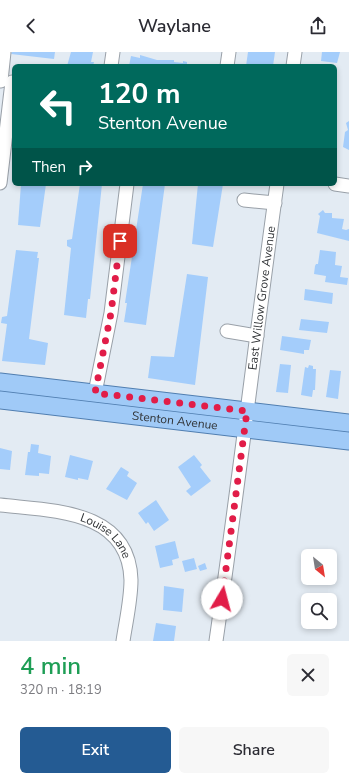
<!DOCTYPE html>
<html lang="en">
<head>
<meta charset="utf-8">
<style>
	body { margin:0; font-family:"Nunito Sans",sans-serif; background:#f7f7f7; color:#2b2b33; height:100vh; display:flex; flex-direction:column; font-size:15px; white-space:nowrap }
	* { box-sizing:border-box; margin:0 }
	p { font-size:13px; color:#7c7c81 }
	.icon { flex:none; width:22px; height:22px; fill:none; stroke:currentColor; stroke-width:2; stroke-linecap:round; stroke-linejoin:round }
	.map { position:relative; height:589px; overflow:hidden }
	.panel { display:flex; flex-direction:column; background:#fff; flex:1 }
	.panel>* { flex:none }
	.top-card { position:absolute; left:12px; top:12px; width:325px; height:122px; border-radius:6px; box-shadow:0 2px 6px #0003; background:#00695c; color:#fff; overflow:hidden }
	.needle { width:26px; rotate:150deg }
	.fabs { position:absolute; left:301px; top:497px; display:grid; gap:8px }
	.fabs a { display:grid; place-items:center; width:36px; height:36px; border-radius:6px; background:#fff; box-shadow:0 2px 6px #0003; font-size:20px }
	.pin { position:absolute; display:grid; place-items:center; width:34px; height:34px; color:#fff; margin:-17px; border-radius:8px; box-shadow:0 2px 6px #0006 }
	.me { position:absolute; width:44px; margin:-22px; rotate:8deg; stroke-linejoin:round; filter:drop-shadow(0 0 3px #0008) }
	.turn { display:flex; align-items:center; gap:14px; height:84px; padding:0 20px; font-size:18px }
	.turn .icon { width:52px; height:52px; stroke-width:2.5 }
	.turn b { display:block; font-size:28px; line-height:34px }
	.then { display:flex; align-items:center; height:38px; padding:0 20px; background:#0003; gap:8px; font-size:15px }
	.round { display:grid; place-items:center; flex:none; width:42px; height:42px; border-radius:6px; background:#f7f7f7 }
	.headline { display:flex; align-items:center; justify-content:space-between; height:68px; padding:0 20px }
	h1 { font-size:24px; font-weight:600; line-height:30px; color:#1e9e55 }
	.cta { display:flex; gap:8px; margin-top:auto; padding:8px 20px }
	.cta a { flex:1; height:46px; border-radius:6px; background:#245b93; color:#fff; font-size:16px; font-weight:600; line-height:46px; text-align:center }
	.cta a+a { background:#f7f7f7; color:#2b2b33 }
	header { display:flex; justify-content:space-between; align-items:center; height:52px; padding:0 20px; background:#fff; font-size:18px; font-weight:600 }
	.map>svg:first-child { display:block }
	.building { fill:#a4cdfb }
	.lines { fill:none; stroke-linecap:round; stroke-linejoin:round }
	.minor-casing { stroke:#99a0a8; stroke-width:15 }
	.major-casing { stroke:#507eb0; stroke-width:19 }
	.minor { stroke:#fff; stroke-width:13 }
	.major { stroke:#a0caf7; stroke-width:17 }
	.route { stroke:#e11d48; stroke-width:7; stroke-dasharray:0 12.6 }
	.labels { text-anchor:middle; stroke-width:3; stroke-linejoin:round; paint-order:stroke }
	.street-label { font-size:12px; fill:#303336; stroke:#f2f8ff }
</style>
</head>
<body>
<header><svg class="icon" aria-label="back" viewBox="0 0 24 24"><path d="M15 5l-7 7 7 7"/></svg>Waylane<svg class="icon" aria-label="share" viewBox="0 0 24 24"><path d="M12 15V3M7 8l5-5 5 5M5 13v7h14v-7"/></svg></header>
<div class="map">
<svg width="349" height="589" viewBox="0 0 349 589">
	<rect width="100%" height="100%" fill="#e3ebf3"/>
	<g class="building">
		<path d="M12 0H55L54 7 11 2Z"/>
		<path d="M71 0H93L91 10H94L93 14H67Z"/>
		<path d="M248 0H275L273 14H246Z"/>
		<path d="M322 0H340L337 11 321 9Z"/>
		<path d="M140 3 157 8H174V10L183 11V9L187 10V12L195 14H129L131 4 140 6Z"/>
		<path d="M349 69V98L343 95 345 80 348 78 346 71Z"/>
		<path d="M21 132H46L40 175 18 173Z"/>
		<path d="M80 132H102L90 247H88L86 266 64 263 71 196 67 194V188L72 187Z"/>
		<path d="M143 132H165L146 273 124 270 127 251H125Z"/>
		<path d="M198 132H223L213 195 192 192Z"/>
		<path d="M323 158 325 161H332V166L344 167 342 177 346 178 349 177V189L317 181 320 164 318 162Z"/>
		<path d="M16 198 38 200 37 206H39L29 287 48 291 45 313 2 309 7 272 1 271 2 265 7 264Z"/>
		<path d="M320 198 336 200 335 213 342 214 340 225 348 226 347 233 325 230 326 224 314 222 315 214 316 212H318Z"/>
		<path d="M187 222 208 225 195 333 148 326 151 304 174 305Z"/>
		<path d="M305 237 333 241 332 252 304 248Z"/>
		<path d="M301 267 329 270 327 281 299 278Z"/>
		<path d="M282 284 311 288 309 298H304V302L280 298Z"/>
		<path d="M280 312 291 313 288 341 276 340Z"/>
		<path d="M309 313 313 314V317H316L315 338H313L312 345 301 343 305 315 308 316Z"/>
		<path d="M330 318 341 319 338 347 326 345Z"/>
		<path d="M31 392 39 393 38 401 51 404 49 422 39 421V424L25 423 28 400H30Z"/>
		<path d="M0 396 12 399 10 418 0 417Z"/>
		<path d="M70 403 93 409 88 428 78 426V428L65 425Z"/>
		<path d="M194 403 202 413 200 415 211 429 191 444 186 439 191 435 178 415Z"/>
		<path d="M121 415 129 420 127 424 137 431 127 448 106 437Z"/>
		<path d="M156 448 169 468 154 479 148 470 146 472 138 461Z"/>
		<path d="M175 489 179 506 172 508 173 513 160 516 155 494Z"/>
		<path d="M194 506 197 517 185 520 182 509Z"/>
		<path d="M205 511 207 517 200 519 198 514Z"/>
		<path d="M164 534 184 537 182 560 163 558Z"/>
		<path d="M156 571 176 574 174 589H153Z"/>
	</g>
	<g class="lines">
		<defs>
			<g id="minor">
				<path d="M111 14 113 0"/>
				<path d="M227 14 229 0"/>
				<path d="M293 14 295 0"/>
				<path d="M1 29 4 0"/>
				<path d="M0 131 12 30"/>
				<path d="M335 132 349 134"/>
				<path d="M244 148 275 151"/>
				<path d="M227 279 257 284"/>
				<path d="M95 341 111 261 127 132"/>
				<path id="s1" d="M0 453C51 459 129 457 131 528 131 548 126 569 123 589"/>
				<path id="s2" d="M216 589C238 437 256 284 277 132"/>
			</g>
			<g id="major">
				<path d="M0 330 349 371"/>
				<path id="s3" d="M0 348 349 389"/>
			</g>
		</defs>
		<use href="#minor" class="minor-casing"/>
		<use href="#major" class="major-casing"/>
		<use href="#minor" class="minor"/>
		<use href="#major" class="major"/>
	</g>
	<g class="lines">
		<path class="route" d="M120 189 111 261 95 341 247 359 222 547"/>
	</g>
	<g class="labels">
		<g class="street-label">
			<text dy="4" stroke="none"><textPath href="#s2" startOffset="346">East Willow Grove Avenue</textPath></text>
			<text dy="4" stroke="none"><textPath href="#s3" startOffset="176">Stenton Avenue</textPath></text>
			<text dy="4" stroke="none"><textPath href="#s1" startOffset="114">Louise Lane</textPath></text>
		</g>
	</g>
</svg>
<div class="fabs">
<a><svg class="needle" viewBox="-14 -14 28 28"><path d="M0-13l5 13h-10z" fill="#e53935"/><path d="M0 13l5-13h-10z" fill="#7c7c81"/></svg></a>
<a><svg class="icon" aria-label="search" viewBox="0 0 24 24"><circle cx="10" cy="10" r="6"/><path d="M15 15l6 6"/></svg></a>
</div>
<div class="pin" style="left:120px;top:189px;background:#d93025"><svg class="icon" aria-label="arrive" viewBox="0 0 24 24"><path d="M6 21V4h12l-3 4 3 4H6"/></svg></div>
<svg class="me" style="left:222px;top:547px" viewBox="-20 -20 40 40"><circle r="19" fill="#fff"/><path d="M0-13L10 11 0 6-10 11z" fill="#e11d48"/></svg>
<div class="top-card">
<div class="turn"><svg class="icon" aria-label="left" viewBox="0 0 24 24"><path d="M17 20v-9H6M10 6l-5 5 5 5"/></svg><div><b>120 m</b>Stenton Avenue</div></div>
<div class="then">Then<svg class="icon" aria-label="right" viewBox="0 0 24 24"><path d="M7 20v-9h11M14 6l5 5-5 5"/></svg></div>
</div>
</div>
<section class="panel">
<div class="headline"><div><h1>4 min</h1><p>320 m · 18:19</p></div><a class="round"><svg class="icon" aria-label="close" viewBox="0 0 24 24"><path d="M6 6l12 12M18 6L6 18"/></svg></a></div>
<div class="cta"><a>Exit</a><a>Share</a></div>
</section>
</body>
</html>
